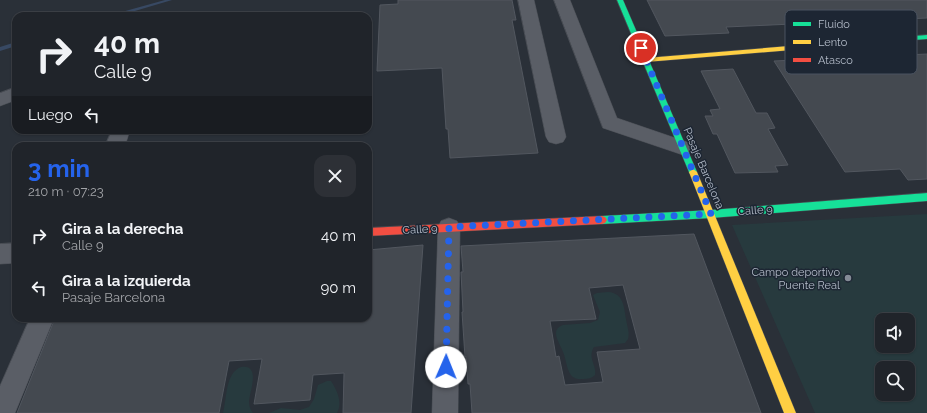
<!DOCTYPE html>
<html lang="es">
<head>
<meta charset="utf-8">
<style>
	body { margin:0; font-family:Raleway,sans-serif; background:#2d3036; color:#f1f3f6; height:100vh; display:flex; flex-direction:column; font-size:15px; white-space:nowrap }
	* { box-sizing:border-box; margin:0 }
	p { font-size:13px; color:#a2a4a8 }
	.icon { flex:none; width:22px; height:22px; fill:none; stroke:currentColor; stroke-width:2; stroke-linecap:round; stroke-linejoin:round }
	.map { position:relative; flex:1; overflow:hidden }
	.side { position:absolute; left:12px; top:142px; width:360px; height:180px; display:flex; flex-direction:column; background:#20242a; border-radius:12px; box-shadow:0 1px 3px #0004,0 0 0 1px #3d4147 }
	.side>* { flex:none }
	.hud { position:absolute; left:12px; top:12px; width:360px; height:122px; border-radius:12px; box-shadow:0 1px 3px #0004,0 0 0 1px #3d4147; background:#20242a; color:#f1f3f6; overflow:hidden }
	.controls { position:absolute; left:875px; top:313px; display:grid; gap:8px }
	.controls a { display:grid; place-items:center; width:40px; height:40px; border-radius:8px; background:#20242a; box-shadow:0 1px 3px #0004,0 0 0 1px #3d4147; font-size:20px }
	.pin { position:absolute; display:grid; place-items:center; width:34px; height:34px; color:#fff; margin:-17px; border:2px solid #fff; border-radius:50%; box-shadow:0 1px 4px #0007 }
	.me { position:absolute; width:44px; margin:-22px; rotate:1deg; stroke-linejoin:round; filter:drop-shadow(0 0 3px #0008) }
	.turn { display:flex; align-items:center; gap:14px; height:84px; padding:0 16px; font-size:18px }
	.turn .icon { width:52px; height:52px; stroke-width:2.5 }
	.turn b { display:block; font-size:28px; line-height:34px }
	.then { display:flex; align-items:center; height:38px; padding:0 16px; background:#0003; gap:8px; font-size:15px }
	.round { display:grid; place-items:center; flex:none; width:42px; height:42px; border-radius:12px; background:#2d3036 }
	.headline { display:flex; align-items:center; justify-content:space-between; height:68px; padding:0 16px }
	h1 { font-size:24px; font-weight:700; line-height:30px; color:#2563eb }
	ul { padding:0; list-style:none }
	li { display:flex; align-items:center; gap:12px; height:52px; padding:0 16px }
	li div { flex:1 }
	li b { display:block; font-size:15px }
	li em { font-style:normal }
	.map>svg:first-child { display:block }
	.green { fill:#273a3e; fill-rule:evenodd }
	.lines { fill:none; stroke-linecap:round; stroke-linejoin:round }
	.stream { fill:#384963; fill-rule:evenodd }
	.building { fill:#444950; stroke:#52575f; fill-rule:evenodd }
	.street-casing { stroke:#484c53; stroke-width:1 }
	.fast-casing { stroke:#484c53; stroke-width:1 }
	.slow-casing { stroke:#484c53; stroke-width:1 }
	.jam-casing { stroke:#484c53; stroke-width:1 }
	.street { fill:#5a5e66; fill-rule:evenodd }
	.fast { fill:#16e098; fill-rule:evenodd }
	.slow { fill:#ffcf43; fill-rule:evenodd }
	.jam { fill:#f24e42; fill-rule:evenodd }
	.route { stroke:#2563eb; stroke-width:7; stroke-dasharray:0 12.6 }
	.poi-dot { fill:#848b96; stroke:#1d2633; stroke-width:1.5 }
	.labels { text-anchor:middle; stroke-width:3; stroke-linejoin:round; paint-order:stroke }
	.street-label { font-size:11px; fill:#b4bcc9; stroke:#1d2633 }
	.poi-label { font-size:11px; fill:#b4bcc9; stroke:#1d2633; text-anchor:end }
	.key { fill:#1d2633; stroke:#4a5360; stroke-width:1 }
	.key-label { font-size:11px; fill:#b4bcc9 }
</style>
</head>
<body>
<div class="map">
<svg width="927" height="413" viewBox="0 0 927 413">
	<rect width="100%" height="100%" fill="#2a3038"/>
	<g class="green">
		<path d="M927 214V413H815L732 225ZM882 320H908V346H882ZM882 368H908V394H882Z"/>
		<path d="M608 292C624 293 624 308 626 319 627 326 630 333 628 339L625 343 594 347C587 358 597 365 595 375 592 378 588 379 583 379 566 381 568 363 563 352 560 343 549 330 563 325L590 323 598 320 600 312 593 295 597 293Z"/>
		<path d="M241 367C261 364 250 391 249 401 249 406 250 409 253 413H223C227 399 225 373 241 367Z"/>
		<path d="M327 381H331C337 390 343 403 337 413H269L281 408 300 410 309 407 314 399 318 385Z"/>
	</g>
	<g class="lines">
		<g class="stream">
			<path d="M165 0H172L118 16H111V15Z"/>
			<path d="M16 42V46L0 51V47Z"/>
		</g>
	</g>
	<g class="building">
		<path d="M398 0H512L516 20H512L538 153 450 158 448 129H446L442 68 377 71 380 5 398 4Z"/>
		<path d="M647 0H927V18L726 27 729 33 665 36Z"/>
		<path d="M927 54V179L908 180 900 169 845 172 774 61Z"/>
		<path d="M733 69 756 113H767L775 128 768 129 788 165 775 166 778 172 735 173 717 134H713L705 116H713L710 110 720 109 701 71Z"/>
		<path d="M694 234 761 413H472L470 384H468L466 356 465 357 462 312H463L461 272H463L461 246ZM623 285 640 349 597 352 603 382 565 385 559 356 556 357 550 321 596 319 589 288Z"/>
		<path d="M423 245 411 413H343L344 373 313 375 310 400 254 404 262 359 229 361 219 413H17L55 318H368V250Z"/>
	</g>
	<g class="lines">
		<defs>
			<g id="street">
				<path d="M518 0H534L566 137 563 142 556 144 549 142 546 137Z"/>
				<path d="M554 0H570L617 118 690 143 693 148 690 153 683 155 603 128Z"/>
				<path d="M16 87V100L0 106V93Z"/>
				<path d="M112 130H130L125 146H105Z"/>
				<path d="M449 218 457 221 460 227 458 413H432L438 227 441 221Z"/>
				<path d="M16 243V263L0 264V244Z"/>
				<path d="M30 318H54L15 413H0V386Z"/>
			</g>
			<g id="fast">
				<path d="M617 0H623L697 172 696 174H690L689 172Z"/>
				<path d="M927 35V39L874 43 870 41 874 39Z"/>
				<path d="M927 193V201L711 218 602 224 599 223 597 220 599 217 602 216 711 210Z"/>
			</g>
			<g id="slow">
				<path d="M874 39H876V43L646 62 642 60 646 58Z"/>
				<path d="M693 169 697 172 796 413H784L689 172Z"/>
			</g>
			<path id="jam" d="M602 216 605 217 607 220 605 223 602 224 368 236V228Z"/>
		</defs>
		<use href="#street" class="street-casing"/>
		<use href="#fast" class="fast-casing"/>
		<use href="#slow" class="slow-casing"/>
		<use href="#jam" class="jam-casing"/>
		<use href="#street" class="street"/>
		<use href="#fast" class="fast"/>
		<use href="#slow" class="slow"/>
		<use href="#jam" class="jam"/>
	</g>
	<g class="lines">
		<path class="route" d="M446 367 449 227 711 214 641 48"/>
	</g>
	<circle class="poi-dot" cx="848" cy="278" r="4"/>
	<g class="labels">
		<g class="street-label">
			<text transform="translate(704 168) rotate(67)" y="4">Pasaje Barcelona</text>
			<text transform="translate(755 210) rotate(-4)" y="4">Calle 9</text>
			<text transform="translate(420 229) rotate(-3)" y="4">Calle 9</text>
		</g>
		<g class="poi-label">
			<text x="840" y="276">Campo deportivo<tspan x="840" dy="13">Puente Real</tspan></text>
		</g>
	</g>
	<rect x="785" y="10" width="132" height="64" rx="6" class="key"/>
	<rect x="793" y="22" width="18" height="4" fill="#16e098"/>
	<rect x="793" y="40" width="18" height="4" fill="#ffcf43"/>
	<rect x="793" y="58" width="18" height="4" fill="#f24e42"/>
	<g class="key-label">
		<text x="818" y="28">Fluido</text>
		<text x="818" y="46">Lento</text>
		<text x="818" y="64">Atasco</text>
	</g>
</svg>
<div class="controls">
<a><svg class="icon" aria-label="sound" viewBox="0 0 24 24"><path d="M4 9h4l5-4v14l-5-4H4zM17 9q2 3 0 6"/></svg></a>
<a><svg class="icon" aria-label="search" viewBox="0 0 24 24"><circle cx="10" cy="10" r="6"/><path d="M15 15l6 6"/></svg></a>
</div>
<div class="pin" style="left:641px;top:48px;background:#d93025"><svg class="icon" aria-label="arrive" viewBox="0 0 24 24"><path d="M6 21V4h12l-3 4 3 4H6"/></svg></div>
<svg class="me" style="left:446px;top:367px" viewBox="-20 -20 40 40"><circle r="19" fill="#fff"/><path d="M0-13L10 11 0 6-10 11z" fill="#2563eb"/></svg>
<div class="hud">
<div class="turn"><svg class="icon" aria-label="right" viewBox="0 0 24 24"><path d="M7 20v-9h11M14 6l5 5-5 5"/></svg><div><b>40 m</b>Calle 9</div></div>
<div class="then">Luego<svg class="icon" aria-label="left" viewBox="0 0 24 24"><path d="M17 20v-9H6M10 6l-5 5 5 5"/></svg></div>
</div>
<section class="side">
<div class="headline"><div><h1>3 min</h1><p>210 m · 07:23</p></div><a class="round"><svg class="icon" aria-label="close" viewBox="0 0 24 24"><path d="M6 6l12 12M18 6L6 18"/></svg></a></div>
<ul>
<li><svg class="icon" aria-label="right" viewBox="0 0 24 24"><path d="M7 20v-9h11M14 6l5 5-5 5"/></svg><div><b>Gira a la derecha</b><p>Calle 9</p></div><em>40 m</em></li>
<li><svg class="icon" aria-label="left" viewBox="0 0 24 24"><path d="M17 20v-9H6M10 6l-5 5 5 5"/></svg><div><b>Gira a la izquierda</b><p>Pasaje Barcelona</p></div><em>90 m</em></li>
</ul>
</section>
</div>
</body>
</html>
